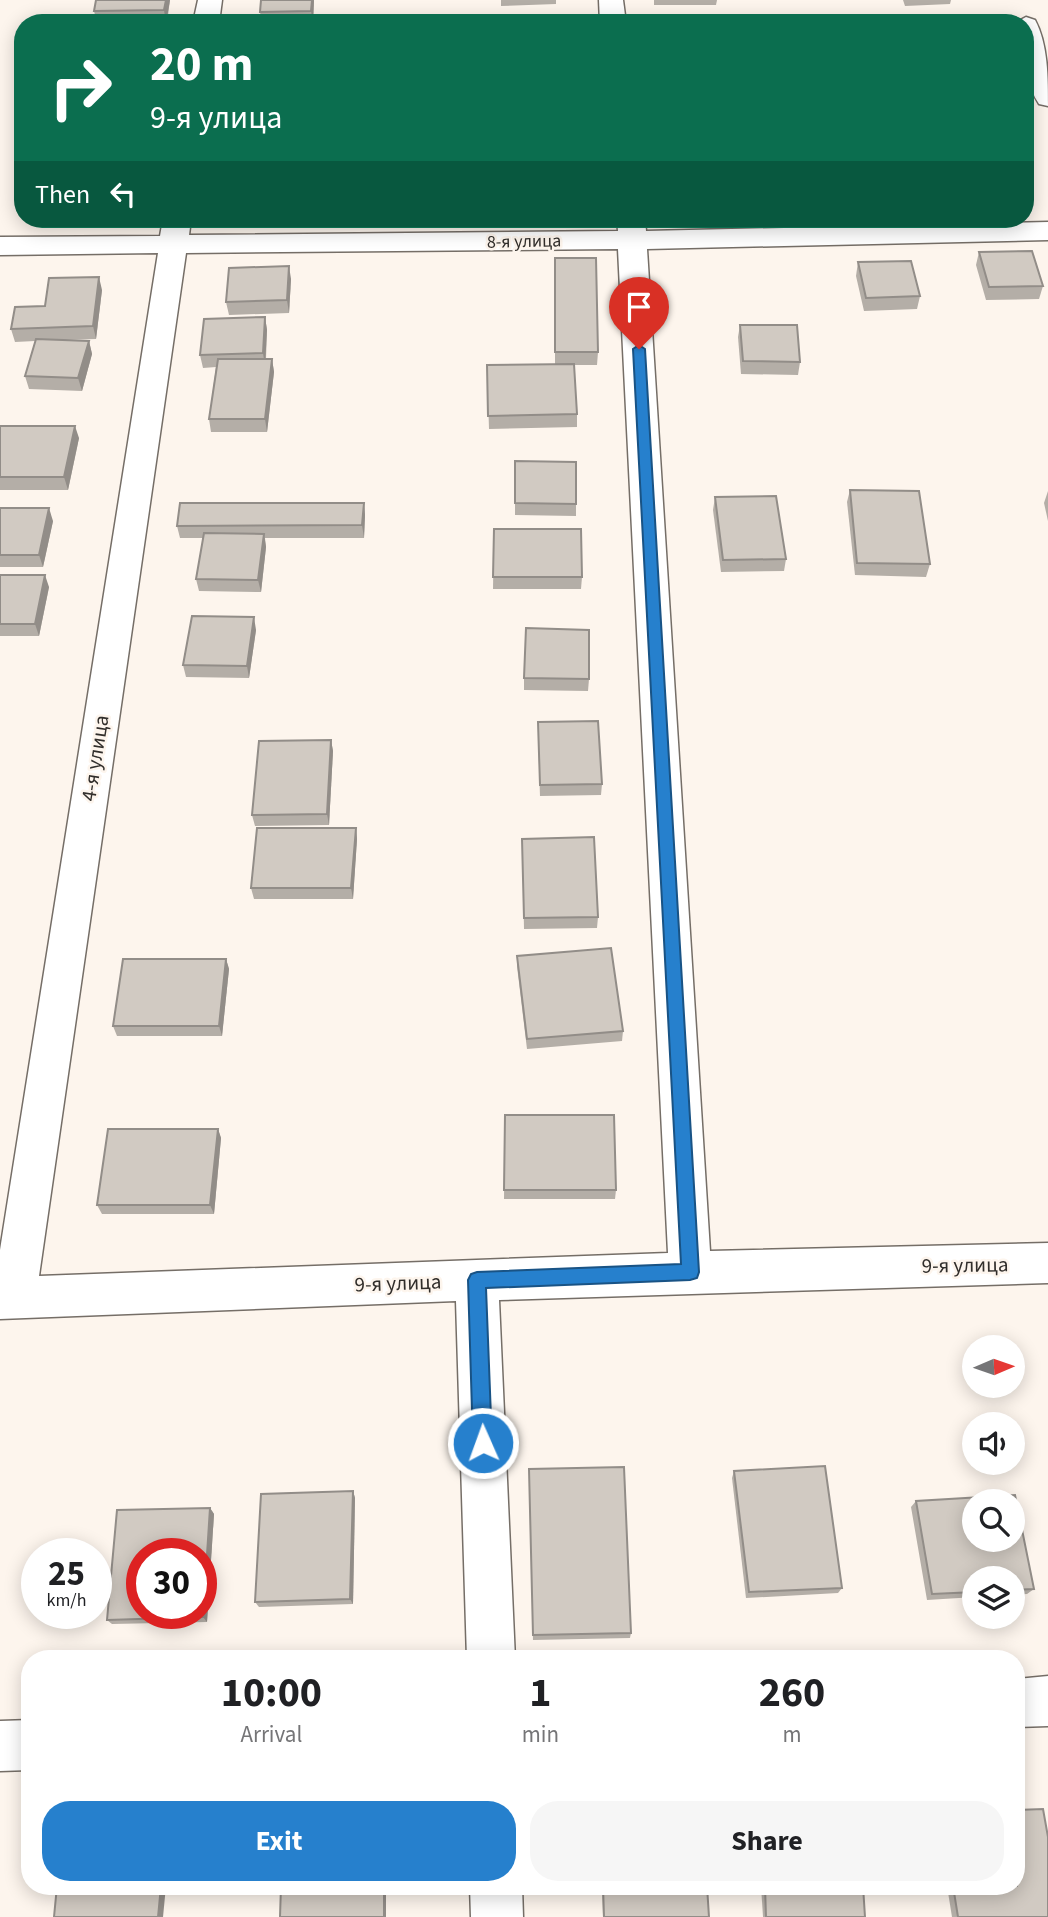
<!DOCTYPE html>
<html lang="en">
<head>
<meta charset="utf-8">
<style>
	body { margin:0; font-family:"Source Sans 3",sans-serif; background:#f6f6f6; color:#202124; height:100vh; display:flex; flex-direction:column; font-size:26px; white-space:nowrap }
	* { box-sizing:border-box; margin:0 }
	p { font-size:23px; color:#757577 }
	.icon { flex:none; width:38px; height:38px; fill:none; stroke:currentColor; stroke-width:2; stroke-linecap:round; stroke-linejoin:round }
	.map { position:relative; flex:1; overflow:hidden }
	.side { position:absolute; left:21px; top:1650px; width:1004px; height:245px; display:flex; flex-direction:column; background:#fff; border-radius:28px; box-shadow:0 4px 18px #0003 }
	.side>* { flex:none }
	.guide { position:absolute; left:14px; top:14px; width:1020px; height:214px; border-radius:28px; box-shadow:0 4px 18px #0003; background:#0b6e4f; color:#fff; overflow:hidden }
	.needle { width:46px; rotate:88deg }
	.controls { position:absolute; left:962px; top:1335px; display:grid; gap:14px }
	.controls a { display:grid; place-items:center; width:63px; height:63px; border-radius:50%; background:#fff; box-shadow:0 4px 18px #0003; font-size:35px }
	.speed { position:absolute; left:21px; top:1538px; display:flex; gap:14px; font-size:35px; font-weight:700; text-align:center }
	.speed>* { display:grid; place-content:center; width:91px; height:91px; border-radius:50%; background:#fff; box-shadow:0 4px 18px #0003; line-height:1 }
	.speed small { font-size:18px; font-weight:400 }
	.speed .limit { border:10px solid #d22; background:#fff; color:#111 }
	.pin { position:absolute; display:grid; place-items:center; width:60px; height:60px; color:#fff; margin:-72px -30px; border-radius:50% 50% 50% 0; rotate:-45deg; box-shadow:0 0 7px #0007 }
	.pin .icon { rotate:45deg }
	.me { position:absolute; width:77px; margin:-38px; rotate:358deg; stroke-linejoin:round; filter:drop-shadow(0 0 5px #0008) }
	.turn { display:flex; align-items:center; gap:24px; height:147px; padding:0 21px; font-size:32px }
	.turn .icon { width:91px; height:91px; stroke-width:2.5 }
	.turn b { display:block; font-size:49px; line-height:60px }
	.then { display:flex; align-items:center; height:66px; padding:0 21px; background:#0003; gap:14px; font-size:26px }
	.eta { display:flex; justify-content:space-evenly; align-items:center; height:119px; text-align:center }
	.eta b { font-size:42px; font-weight:700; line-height:49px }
	.action { display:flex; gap:14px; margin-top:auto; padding:14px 21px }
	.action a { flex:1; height:80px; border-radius:28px; background:#2680cd; color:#fff; font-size:28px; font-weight:700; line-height:80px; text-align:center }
	.action a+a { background:#f6f6f6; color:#202124 }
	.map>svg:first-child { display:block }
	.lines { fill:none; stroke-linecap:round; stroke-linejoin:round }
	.minor-casing { stroke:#756e67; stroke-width:3 }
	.minor { fill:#fff; fill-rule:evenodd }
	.wall { fill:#b4aea7 }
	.shaded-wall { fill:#928d88 }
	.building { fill:#d1cac2; stroke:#928d88; stroke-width:2; fill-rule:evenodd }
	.route { fill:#2680cd; stroke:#195385; stroke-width:2 }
	.labels { text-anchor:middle; stroke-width:5; stroke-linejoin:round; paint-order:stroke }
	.far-street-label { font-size:18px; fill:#312e2b; stroke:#fdf5ed }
	.street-label { font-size:21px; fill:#312e2b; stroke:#fdf5ed }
</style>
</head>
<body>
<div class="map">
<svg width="1048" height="1917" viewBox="0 0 1048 1917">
	<rect width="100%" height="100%" fill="#fdf5ed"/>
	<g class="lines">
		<defs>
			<g id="minor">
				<path d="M198 0H222L219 23H193Z"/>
				<path d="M599 0H623L626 23H600Z"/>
				<path d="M1026 17 1035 20C1048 44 1048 78 1048 106L1039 104C1023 80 1026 49 1026 23H1015Z"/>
				<path d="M163 219H191L189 235 618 231 617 219H645L646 231 1048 222V240L647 249 710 1251 1048 1243V1283L499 1300 515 1659H467L456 1301 0 1319V1250L158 253 0 255V237L160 236ZM618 249 668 1253 39 1276 186 253Z"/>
				<path d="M1048 1676V1726L1017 1727V1679Z"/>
				<path d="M30 1720V1770L0 1771V1721Z"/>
				<path d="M470 1886H522L523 1917H471Z"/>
			</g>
		</defs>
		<use href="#minor" class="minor-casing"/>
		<use href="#minor" class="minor"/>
	</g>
	<g class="wall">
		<path d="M170 0 167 23H97L94 11Z"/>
		<path d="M261 0H314L313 23H262L260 12Z"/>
		<path d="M501 0H556V4L501 6Z"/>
		<path d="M654 0H717L716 5H654Z"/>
		<path d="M903 0H951L950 4 905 6Z"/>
		<path d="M979 252 1043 286 1039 299 986 300 976 265Z"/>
		<path d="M555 258 598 352 597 365H574L577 414V427L489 429 487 365 555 364Z"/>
		<path d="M858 262 920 296 917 309 864 311 856 276Z"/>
		<path d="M291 279 289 313 229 315 226 302Z"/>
		<path d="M102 290 96 339 62 340 89 341 92 354 82 391 29 389 25 376 35 341 15 342 11 329 45 306Z"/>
		<path d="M265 317 267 330 266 359H272L274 372 267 432H211L209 419 216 367 203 368 200 355Z"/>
		<path d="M740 325 800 362 798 375 741 374 738 337Z"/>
		<path d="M0 426 79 438 68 490H0Z"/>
		<path d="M515 461 576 504V516L515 515Z"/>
		<path d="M850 490 930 564 926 577 855 575 847 502Z"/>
		<path d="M1048 491V521L1044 503Z"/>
		<path d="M715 497 786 559 784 571 721 572 713 510Z"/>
		<path d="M364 503 365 515 364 538H265L266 547 261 592 199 591 196 579 204 538H180L177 526Z"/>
		<path d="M0 508 53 521 43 567H0Z"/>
		<path d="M494 529 582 577 581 589H493Z"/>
		<path d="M0 575 49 587 39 636H0Z"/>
		<path d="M256 630 249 678 186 677 183 665Z"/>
		<path d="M524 678 589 679 588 691 524 690Z"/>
		<path d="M538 734 602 784 601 795 540 796Z"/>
		<path d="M331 740 333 751 329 825 255 826 252 815Z"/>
		<path d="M356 828 357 839 353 899H254L251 888Z"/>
		<path d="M522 839 598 917 597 928 524 929Z"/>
		<path d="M517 956 623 1031 622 1041 527 1049 517 966Z"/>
		<path d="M226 959 229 969 222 1036H117L113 1026Z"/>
		<path d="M505 1115 616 1190 615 1199H504Z"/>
		<path d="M218 1129 221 1138 214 1214H102L97 1205Z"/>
		<path d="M529 1469 631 1633 630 1638 533 1640Z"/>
		<path d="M734 1471 842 1588 838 1593 746 1598 732 1478Z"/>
		<path d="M353 1491 355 1498 353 1604 259 1607 255 1602Z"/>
		<path d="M916 1501 1034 1589 1027 1594 1013 1595V1578H975V1597L927 1600 911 1507Z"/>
		<path d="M210 1508 214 1514 207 1622 112 1624 107 1620Z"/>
		<path d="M602 1886H707L709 1917H603Z"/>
		<path d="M761 1886H863L865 1917H763Z"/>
		<path d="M947 1886H1017L1048 1917H952Z"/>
	</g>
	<g class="shaded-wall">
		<path d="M166 0H170L166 23 164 10Z"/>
		<path d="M312 0H314L313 23 311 11Z"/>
		<path d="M289 266 291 279 289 313 287 300Z"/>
		<path d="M99 277 102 290 96 339 93 326Z"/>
		<path d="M265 317 267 330 265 366 263 353Z"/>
		<path d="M89 341 92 354 82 391 78 378Z"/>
		<path d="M272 359 274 372 267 432 265 419Z"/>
		<path d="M75 426 79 438 68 490 64 477Z"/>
		<path d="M364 503 365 515 364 538 362 525Z"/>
		<path d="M49 508 53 521 43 567 39 555Z"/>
		<path d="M264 534 266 547 261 592 258 580Z"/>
		<path d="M45 575 49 587 39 636 35 624Z"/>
		<path d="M254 617 256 630 249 678 247 666Z"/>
		<path d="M331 740 333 751 329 825 327 814Z"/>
		<path d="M356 828 357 839 353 899 351 888Z"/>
		<path d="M226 959 229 969 222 1036 219 1026Z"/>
		<path d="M218 1129 221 1138 214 1214 210 1205Z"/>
		<path d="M353 1491 355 1498 353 1604 350 1599Z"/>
		<path d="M210 1508 214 1514 207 1622 203 1617Z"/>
		<path d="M161 1886H166L163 1917H158Z"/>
		<rect x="384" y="1886" width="2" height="31"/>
	</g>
	<g class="building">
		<path d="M96 0H166L164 10 94 11Z"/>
		<path d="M261 0H312L311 11 260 12Z"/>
		<path d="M1032 251 1043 286 989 287 979 252Z"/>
		<path d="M555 258H596L598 352H555Z"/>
		<path d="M911 261 920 296 866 298 858 262Z"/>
		<path d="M289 266 287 300 226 302 229 268Z"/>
		<path d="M99 277 93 326 11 329 15 307 45 306 49 278Z"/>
		<path d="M265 317 263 353 200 355 204 319Z"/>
		<path d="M740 325H797L800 362 743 361Z"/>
		<path d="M36 339 89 341 78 378 25 376Z"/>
		<path d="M218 359H272L265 419H209Z"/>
		<path d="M574 364 577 414 488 416 487 365Z"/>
		<path d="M0 426H75L64 477H0Z"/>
		<path d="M515 461 576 462V504L515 503Z"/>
		<path d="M850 490 919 491 930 564 857 563Z"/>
		<path d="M776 496 786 559 723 560 715 497Z"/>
		<path d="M180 503H364L362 525 177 526Z"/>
		<path d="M0 508H49L39 555H0Z"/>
		<path d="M494 529H581L582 577H493Z"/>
		<path d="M204 533 264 534 258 580 196 579Z"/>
		<path d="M0 575H45L35 624H0Z"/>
		<path d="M192 616 254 617 247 666 183 665Z"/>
		<path d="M526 628 589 630V679L524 678Z"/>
		<path d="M598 721 602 784 540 785 538 722Z"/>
		<path d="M331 740 327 814 252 815 259 741Z"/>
		<path d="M257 828H356L351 888H251Z"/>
		<path d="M594 837 598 917 524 918 522 839Z"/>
		<path d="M611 948 623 1031 527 1039 517 956Z"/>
		<path d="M123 959H226L219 1026H113Z"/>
		<path d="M505 1115H614L616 1190H504Z"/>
		<path d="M108 1129H218L210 1205H97Z"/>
		<path d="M825 1466 842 1588 749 1592 734 1471Z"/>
		<path d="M624 1467 631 1633 533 1635 529 1469Z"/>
		<path d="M353 1491 350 1599 255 1602 261 1494Z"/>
		<path d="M1015 1495 1034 1589 1013 1590V1578H975V1592L932 1594 916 1501ZM975 1502H1013V1540H975Z"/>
		<path d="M210 1508 203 1617 107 1620 117 1510ZM142 1554H201V1614H142Z"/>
		<path d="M1043 1809 1048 1837V1917H958L953 1886H1017V1810Z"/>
		<path d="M57 1886H161L158 1917H54Z"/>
		<path d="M281 1886H384V1917H280Z"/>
		<path d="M603 1886H707L709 1917H604Z"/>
		<path d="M765 1886H863L865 1917H766Z"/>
	</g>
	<path class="route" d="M639 345 645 349 699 1272 697 1278 690 1280 486 1288 492 1443 489 1449 483 1452 476 1449 473 1443 468 1280 471 1274 477 1272 681 1264 633 349Z"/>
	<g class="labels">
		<g class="far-street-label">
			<text transform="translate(524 241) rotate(-1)" y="6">8-я улица</text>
		</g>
		<g class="street-label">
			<text transform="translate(95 758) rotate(-81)" y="7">4-я улица</text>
			<text transform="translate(965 1265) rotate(-1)" y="7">9-я улица</text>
			<text transform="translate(398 1283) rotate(-2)" y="7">9-я улица</text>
		</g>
	</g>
</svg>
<div class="controls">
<a><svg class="needle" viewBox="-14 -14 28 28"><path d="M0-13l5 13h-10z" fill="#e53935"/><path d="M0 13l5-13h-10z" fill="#757577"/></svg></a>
<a><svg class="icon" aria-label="sound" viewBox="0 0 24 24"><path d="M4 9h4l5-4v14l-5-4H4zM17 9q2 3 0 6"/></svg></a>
<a><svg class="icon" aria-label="search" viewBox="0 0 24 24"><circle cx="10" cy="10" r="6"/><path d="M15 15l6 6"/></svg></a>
<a><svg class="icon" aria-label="layers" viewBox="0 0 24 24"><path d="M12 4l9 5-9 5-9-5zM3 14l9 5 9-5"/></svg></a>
</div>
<div class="speed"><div>25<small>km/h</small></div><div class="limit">30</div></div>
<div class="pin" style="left:639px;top:349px;background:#d93025"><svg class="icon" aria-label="arrive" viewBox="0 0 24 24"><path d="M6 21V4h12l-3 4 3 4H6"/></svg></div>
<svg class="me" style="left:483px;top:1443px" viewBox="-20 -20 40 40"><circle r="17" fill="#2680cd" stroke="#fff" stroke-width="3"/><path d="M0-11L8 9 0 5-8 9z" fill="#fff"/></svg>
<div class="guide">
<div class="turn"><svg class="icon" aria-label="right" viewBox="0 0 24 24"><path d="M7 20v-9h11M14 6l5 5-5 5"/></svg><div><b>20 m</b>9-я улица</div></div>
<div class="then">Then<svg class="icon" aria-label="left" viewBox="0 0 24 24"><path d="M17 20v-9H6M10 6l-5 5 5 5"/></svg></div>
</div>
<section class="side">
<div class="eta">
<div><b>10:00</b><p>Arrival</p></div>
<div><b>1</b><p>min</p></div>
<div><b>260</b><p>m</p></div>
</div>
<div class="action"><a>Exit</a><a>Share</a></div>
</section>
</div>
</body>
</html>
